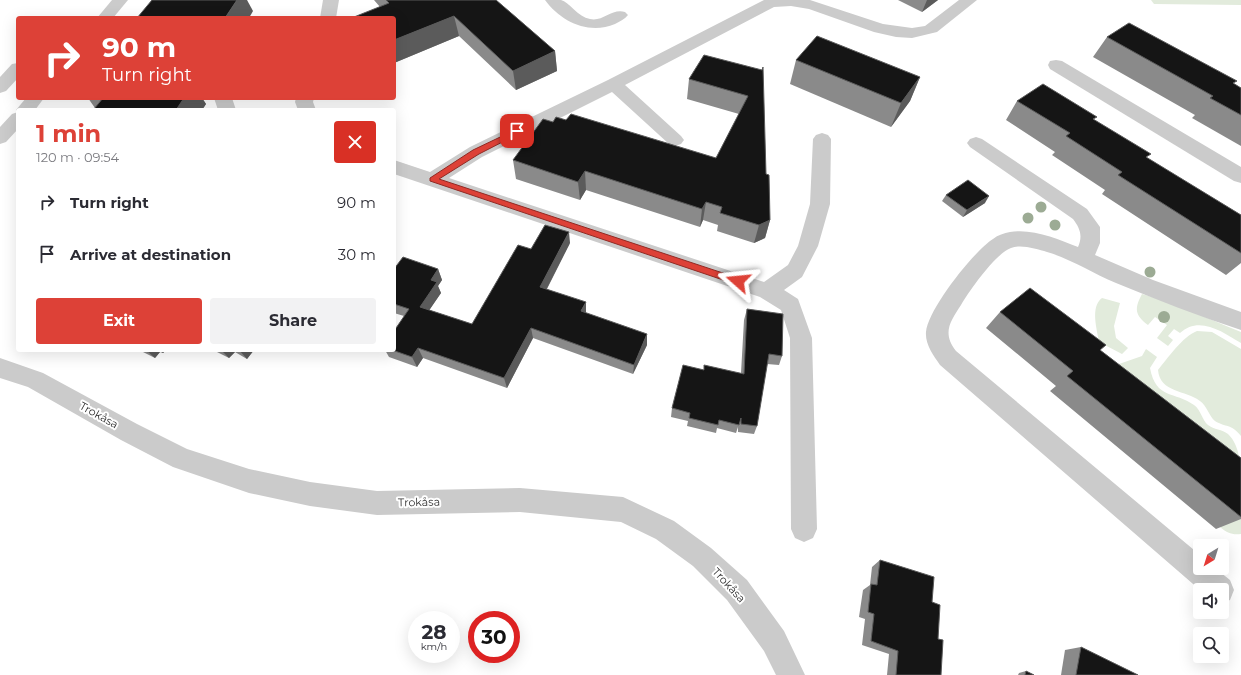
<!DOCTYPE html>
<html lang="en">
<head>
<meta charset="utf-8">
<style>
	body { margin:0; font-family:Montserrat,sans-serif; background:#f2f2f3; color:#2b2b33; height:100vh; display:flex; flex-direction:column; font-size:15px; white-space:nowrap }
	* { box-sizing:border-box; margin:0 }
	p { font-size:13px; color:#7c7c81 }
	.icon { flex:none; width:22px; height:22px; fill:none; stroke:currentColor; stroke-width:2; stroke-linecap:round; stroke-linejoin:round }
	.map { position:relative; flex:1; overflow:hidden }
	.details { position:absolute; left:16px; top:108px; width:380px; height:244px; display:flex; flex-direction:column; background:#fff; border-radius:4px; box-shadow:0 4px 16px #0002 }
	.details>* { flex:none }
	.banner { position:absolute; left:16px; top:16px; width:380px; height:84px; border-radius:4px; box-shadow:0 4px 16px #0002; background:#dd4137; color:#fff; overflow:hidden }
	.needle { width:26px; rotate:218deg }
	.fabs { position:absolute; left:1193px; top:539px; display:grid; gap:8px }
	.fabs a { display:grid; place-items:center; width:36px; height:36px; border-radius:4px; background:#fff; box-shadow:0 4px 16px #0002; font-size:20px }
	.speed { position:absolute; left:408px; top:611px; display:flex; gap:8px; font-size:20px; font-weight:700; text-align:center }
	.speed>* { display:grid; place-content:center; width:52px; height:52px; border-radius:50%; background:#fff; box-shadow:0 4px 16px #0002; line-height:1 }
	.speed small { font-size:10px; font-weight:400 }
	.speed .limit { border:6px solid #d22; background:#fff; color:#111 }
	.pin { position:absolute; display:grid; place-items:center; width:34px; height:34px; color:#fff; margin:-17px; border-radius:8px; box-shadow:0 2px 6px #0006 }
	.me { position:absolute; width:44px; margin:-22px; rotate:288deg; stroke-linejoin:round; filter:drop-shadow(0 0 3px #0008) }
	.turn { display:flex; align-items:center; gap:14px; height:84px; padding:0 20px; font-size:18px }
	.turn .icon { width:52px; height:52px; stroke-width:2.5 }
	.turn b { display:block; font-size:28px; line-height:34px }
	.round { display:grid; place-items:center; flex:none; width:42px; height:42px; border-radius:4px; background:#f2f2f3 }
	.head { display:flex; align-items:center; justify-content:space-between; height:68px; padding:0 20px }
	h1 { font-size:24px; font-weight:700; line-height:30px; color:#dd4137 }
	.primary-button { display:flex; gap:8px; margin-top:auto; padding:8px 20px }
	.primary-button a { flex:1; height:46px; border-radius:4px; background:#dd4137; color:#fff; font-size:16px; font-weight:700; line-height:46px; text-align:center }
	.primary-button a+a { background:#f2f2f3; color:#2b2b33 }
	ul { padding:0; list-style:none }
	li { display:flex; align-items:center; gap:12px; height:52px; padding:0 20px }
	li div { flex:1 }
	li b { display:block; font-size:15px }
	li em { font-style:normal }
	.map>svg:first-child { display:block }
	.green { fill:#e2ebdc }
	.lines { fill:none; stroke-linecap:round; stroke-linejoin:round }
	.minor { fill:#cbcbcb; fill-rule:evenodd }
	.tree { fill:#9cab94 }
	.wall { fill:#8a8a8a }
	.shaded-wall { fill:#5b5b5b }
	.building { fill:#151515; stroke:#5b5b5b }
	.route { fill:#dd4137; stroke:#902a24 }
	.labels { text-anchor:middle; stroke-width:4; stroke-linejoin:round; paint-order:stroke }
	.street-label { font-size:11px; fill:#2e2e2e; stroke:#fff }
</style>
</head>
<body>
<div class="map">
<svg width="1241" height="675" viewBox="0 0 1241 675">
	<rect width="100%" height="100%" fill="#fff"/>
	<g class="green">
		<path d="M1151 0H1241V5L1154 4Z"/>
		<path d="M1142 294C1176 303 1208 319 1241 332V343C1223 332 1199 315 1180 333L1174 329 1168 336 1173 340 1168 346 1157 338 1167 325 1155 317 1148 325C1135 315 1134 309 1142 294Z"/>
		<path d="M1102 298 1120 303 1114 326 1116 338 1128 348 1122 354 1099 342C1097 329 1090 307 1102 298Z"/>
		<path d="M1197 331 1212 332 1241 349V436C1231 423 1226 428 1215 421 1209 416 1207 406 1200 401 1186 390 1160 393 1158 370 1167 359 1183 336 1197 331Z"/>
		<path d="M1146 349 1157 357 1150 368C1156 400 1175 391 1194 405 1201 410 1202 420 1208 425 1214 430 1222 429 1228 434 1241 446 1241 470 1241 488L1118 366 1119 364 1142 356Z"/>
		<path d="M1241 505V534C1232 535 1227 533 1220 527Z"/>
	</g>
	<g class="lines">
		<g class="minor">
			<path d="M112 0H128L113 18H97Z"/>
			<path d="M323 0H339L336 18H320Z"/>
			<path d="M545 0C550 0 557 0 561 0 569 2 578 17 590 19 603 22 612 8 625 12L628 15C625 19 620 21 615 24 589 35 561 22 545 0Z"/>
			<path d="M764 0H810L883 24 912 28 925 26 959 0H977L937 32 912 38 896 37 874 32 809 9 791 6 774 7 625 85 681 136 684 140 681 144 675 146 669 144 612 92 482 157 449 178 764 282 788 265 798 246 810 204 813 139 816 135 822 133 828 135 831 139 830 204 818 246 802 277 784 290 798 299 812 338 817 529 813 538 804 542 795 538 791 529 790 338 781 310 760 297 394 174V160L430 172 470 147 608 80Z"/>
			<path d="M1056 60 1062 61 1241 167V183L1234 181 1050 69 1048 65 1050 61Z"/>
			<path d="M18 63V78L6 91 0 93V77L12 64Z"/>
			<path d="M26 98H44L35 110H18V129L6 142 0 144V127L12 114 18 112 16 110Z"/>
			<path d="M214 98H232L236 110H218Z"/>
			<path d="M296 98H314L313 102 316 110H298L295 102Z"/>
			<path d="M976 137 982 139 1087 209 1100 227V243L1095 255 1153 280 1241 312V330C1199 316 1157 300 1116 283 1092 273 1071 259 1047 252 1037 249 1021 244 1011 248 995 254 970 290 961 305 950 322 942 333 956 351L1200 555V568H1215L1230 580 1234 590 1230 600 1222 603V590H1200L940 365C933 355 925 344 926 332 928 309 974 251 993 239 998 235 1004 233 1010 232 1032 228 1058 239 1078 247 1083 236 1080 228 1073 219L970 147 967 143 970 139Z"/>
			<path d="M0 358 43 373 137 424 187 449 249 469 310 482 377 491 520 488 623 497 674 521 711 548 747 580 784 631 805 675H776L764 651 727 600 693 566 656 539 621 522 520 512 377 515 310 506 249 493 173 467 121 440 28 387 0 378Z"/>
		</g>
	</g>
	<g class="tree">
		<circle cx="1041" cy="207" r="5.5"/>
		<circle cx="1028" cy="218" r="5.5"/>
		<circle cx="1055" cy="225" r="5.5"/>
		<circle cx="1150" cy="272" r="5.5"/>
		<circle cx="1164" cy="317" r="6"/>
	</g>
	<g class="wall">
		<path d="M374 0H496L555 51 557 71 516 90 459 36 394 63V18H354V17L380 7Z"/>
		<path d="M898 0H938L922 12Z"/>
		<path d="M1107 37 1234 84 1241 88V146L1192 118 1195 115 1093 57Z"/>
		<path d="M796 60 920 77 910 101 891 127 790 84Z"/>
		<path d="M762 70 766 174 770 220 765 238 754 243 717 231 718 225 703 220 700 227 586 190 580 200 516 179 513 160 553 122 566 120 716 158 739 114 687 99 689 79Z"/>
		<path d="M88 98H202L206 104 202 110H95L94 109 95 108Z"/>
		<path d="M1017 101 1095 120 1147 158 1241 215V263L1226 275 1102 194 1105 190 1052 155 1055 152 1006 120Z"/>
		<path d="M946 195 985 203 963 217 942 201Z"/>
		<path d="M570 243 547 289 586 313 647 345 633 374 533 338 507 388 423 358 417 367 389 357 385 350H394L404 316 394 313V269H438L442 280 438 286 441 293 429 310 472 324Z"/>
		<path d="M747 309 782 356 779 365 767 364 757 426 754 434 738 432V427L736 433 717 428 716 433 687 426 688 421 671 417 672 408 704 370 741 373 744 320Z"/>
		<path d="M1000 312 1100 350 1241 458V519L1216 529 1050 391 1056 386 986 328Z"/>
		<path d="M139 350H166L163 353 160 352 155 358Z"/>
		<path d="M213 350H254L247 359 235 352 229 358Z"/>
		<path d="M880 560 932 602 938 639 941 675H887L889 654 862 645 865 619 859 617 863 590 870 585 872 567Z"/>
		<path d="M1081 647 1138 675H1061L1065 650Z"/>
		<path d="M1026 671 1034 675H1018L1019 673Z"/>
	</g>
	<g class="shaded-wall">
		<path d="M237 0H247L253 11 249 18H225Z"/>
		<path d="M927 0H938L922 12Z"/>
		<path d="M454 16 459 36 394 63V40Z"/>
		<path d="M555 51 557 71 516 90 513 71Z"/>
		<path d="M920 77 910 101 891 127 901 103Z"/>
		<path d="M184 98H202L206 104 202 110H176Z"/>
		<path d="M585 171 586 190 580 200 578 182Z"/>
		<path d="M989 196 985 203 963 217 967 210Z"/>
		<path d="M706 202 703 220 700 227 702 209Z"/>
		<path d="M770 220 765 238 754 243 759 225Z"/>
		<path d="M569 232 570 243 542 298 540 287Z"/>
		<path d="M438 269 442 280 438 286 441 293 424 318 420 307 431 280Z"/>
		<path d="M586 302V313L582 322 581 311Z"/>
		<path d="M531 328 533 338 507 388 504 378Z"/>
		<path d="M647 334V345L633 374 634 365Z"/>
		<path d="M418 348 423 358 417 367 412 357Z"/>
		<path d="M150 350H158L160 352 155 358 148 352Z"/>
		<path d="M160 350H166L163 353Z"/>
		<path d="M221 350H232L235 352 229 358Z"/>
		<path d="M239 350H254L247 359Z"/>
	</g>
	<g class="building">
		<path d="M152 0H237L225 18H137Z"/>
		<path d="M386 0H496L555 51 513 71 454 16 394 40V18H355L354 17 389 3Z"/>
		<path d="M1129 23 1237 81 1233 83 1241 88V115L1210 98 1213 96 1107 37Z"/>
		<path d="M817 36 920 77 901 103 796 60Z"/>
		<path d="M704 55 762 70 763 67 766 174 769 175 770 220 759 225 720 213 722 207 706 202 702 209 585 171 578 182 513 160 543 119 553 122 556 117 566 120 571 114 716 158 748 96 689 79Z"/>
		<path d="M1043 84 1097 117 1093 119 1151 154 1146 157 1241 215V253L1118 175 1122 172 1066 136 1070 133 1017 101Z"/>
		<path d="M103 98H184L176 110H104L94 109Z"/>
		<path d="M968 180 989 196 967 210 946 195Z"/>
		<path d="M545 225 569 232 540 287 586 302 581 311 647 334 634 365 531 328 504 378 418 348 412 357 392 350H394V331L409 309 394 304V269L403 257 438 269 431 280 437 282 420 307 472 324 518 245 531 249Z"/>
		<path d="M1030 288 1106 345 1100 350 1241 458V517L1067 376 1073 371 1000 312Z"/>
		<path d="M747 309 783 314 782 356 769 354 757 426 741 424V418L739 425 719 420 718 425 689 418 690 413 672 408 683 365 704 370V365L744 374Z"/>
		<path d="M144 350H150L148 352Z"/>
		<path d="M880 560 934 577 932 602 940 605 938 639 943 640 941 675H896L898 651 871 641 874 614 868 612 871 584 877 585Z"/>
		<path d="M1081 647 1138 675H1076Z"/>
		<path d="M1026 671 1034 675H1025Z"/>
	</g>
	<path class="route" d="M517 129 521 131 520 133 479 154 439 179 741 279 743 281 741 284 738 285 430 181V178L473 150Z"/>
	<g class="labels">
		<g class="street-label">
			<text transform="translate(99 415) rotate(29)" y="4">Trokåsa</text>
			<text transform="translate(419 502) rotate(-1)" y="4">Trokåsa</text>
			<text transform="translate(729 585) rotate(47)" y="4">Trokåsa</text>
		</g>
	</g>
</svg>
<div class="fabs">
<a><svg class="needle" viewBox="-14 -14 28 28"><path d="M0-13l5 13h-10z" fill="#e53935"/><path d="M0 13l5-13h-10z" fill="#7c7c81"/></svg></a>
<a><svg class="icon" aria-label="sound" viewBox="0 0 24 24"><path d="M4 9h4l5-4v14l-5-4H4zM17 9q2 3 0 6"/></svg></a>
<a><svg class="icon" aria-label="search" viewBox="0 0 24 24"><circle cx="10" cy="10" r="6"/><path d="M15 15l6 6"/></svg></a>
</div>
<div class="speed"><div>28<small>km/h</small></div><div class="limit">30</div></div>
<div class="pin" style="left:517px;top:131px;background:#d93025"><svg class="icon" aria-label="arrive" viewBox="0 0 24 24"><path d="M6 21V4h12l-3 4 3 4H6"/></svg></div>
<svg class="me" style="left:738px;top:281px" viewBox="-20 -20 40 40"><path d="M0-17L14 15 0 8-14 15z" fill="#dd4137" stroke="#fff" stroke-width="4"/></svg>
<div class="banner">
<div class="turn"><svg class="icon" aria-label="right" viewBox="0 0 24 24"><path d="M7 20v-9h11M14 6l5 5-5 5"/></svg><div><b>90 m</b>Turn right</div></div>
</div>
<section class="details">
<div class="head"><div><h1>1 min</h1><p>120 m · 09:54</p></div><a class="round" style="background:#d93025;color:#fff"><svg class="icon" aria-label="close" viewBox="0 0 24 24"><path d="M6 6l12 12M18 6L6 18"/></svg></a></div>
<ul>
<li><svg class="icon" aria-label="right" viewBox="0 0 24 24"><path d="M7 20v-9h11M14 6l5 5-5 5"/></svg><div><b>Turn right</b></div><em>90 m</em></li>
<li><svg class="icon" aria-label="arrive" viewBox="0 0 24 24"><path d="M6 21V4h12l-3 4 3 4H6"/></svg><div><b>Arrive at destination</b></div><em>30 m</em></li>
</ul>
<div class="primary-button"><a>Exit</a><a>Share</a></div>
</section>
</div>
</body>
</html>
